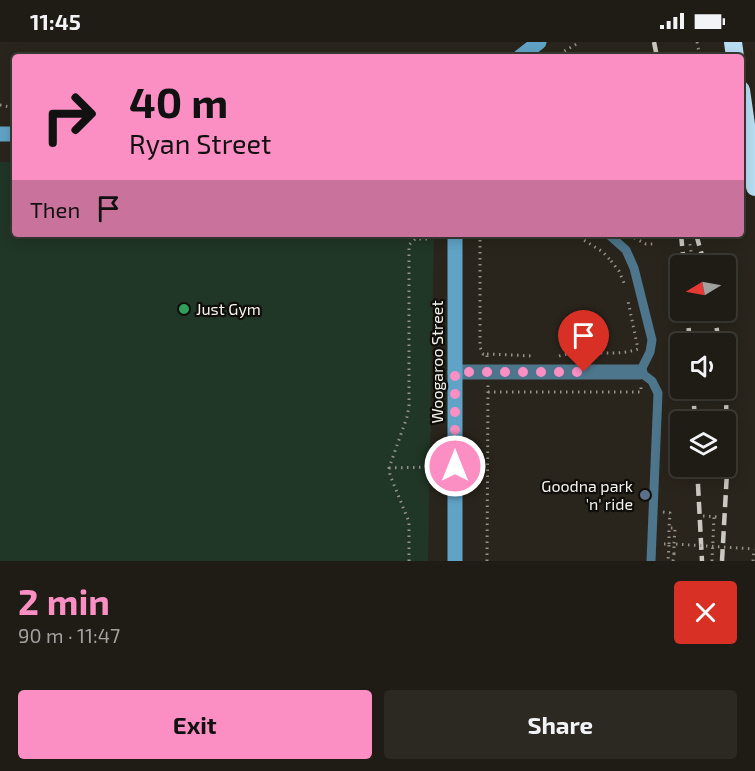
<!DOCTYPE html>
<html lang="en">
<head>
<meta charset="utf-8">
<style>
	body { margin:0; font-family:"Exo 2",sans-serif; background:#2c2922; color:#f1f3f6; height:100vh; display:flex; flex-direction:column; font-size:22px; white-space:nowrap }
	* { box-sizing:border-box; margin:0 }
	p { font-size:20px; color:#a1a1a0 }
	.icon { flex:none; width:33px; height:33px; fill:none; stroke:currentColor; stroke-width:2; stroke-linecap:round; stroke-linejoin:round }
	.map { position:relative; height:519px; overflow:hidden }
	.sheet { display:flex; flex-direction:column; background:#1f1c15; flex:1 }
	.sheet>* { flex:none }
	.hud { position:absolute; left:12px; top:12px; width:732px; height:183px; border-radius:6px; box-shadow:0 3px 15px #0003,0 0 0 2px #3c3a34; background:#fb8fc4; color:#111; overflow:hidden }
	.needle { width:39px; rotate:260deg }
	.controls { position:absolute; left:670px; top:213px; display:grid; gap:12px }
	.controls a { display:grid; place-items:center; width:66px; height:66px; border-radius:6px; background:#1f1c15; box-shadow:0 3px 15px #0003,0 0 0 2px #3c3a34; font-size:30px }
	.pin { position:absolute; display:grid; place-items:center; width:51px; height:51px; color:#fff; margin:-62px -26px; border-radius:50% 50% 50% 0; rotate:-45deg; box-shadow:0 0 6px #0007 }
	.pin .icon { rotate:45deg }
	.me { position:absolute; width:66px; margin:-33px; rotate:0deg; stroke-linejoin:round; filter:drop-shadow(0 0 4px #0008) }
	.turn { display:flex; align-items:center; gap:21px; height:126px; padding:0 18px; font-size:27px }
	.turn .icon { width:78px; height:78px; stroke-width:2.5 }
	.turn b { display:block; font-size:42px; line-height:51px }
	.then { display:flex; align-items:center; height:57px; padding:0 18px; background:#0003; gap:12px; font-size:22px }
	.round { display:grid; place-items:center; flex:none; width:63px; height:63px; border-radius:6px; background:#2c2922 }
	.overview { display:flex; align-items:center; justify-content:space-between; height:102px; padding:0 18px }
	h1 { font-size:36px; font-weight:700; line-height:45px; color:#fb8fc4 }
	.button { display:flex; gap:12px; margin-top:auto; padding:12px 18px }
	.button a { flex:1; height:69px; border-radius:6px; background:#fb8fc4; color:#111; font-size:24px; font-weight:700; line-height:69px; text-align:center }
	.button a+a { background:#2c2922; color:#f1f3f6 }
	.status { display:flex; justify-content:space-between; align-items:center; height:42px; padding:0 30px; background:#1f1c15; direction:ltr }
	.status svg { height:16px; fill:currentColor }
	.map>svg:first-child { display:block }
	.green { fill:#203626 }
	.lines { fill:none; stroke-linecap:round; stroke-linejoin:round }
	.path { stroke:#95928a; stroke-width:3; stroke-dasharray:1.5 4.5; stroke-linecap:butt }
	.service { stroke:#4d758b; stroke-width:9 }
	.minor { stroke:#4d758b; stroke-width:15 }
	.secondary { stroke:#61a3c6; stroke-width:15 }
	.motorway { stroke:#b9dff5; stroke-width:18 }
	.rail { stroke:#cbc8c2; stroke-width:4.5; stroke-dasharray:12 6; stroke-linecap:butt }
	.path-bridge { stroke:#95928a; stroke-width:3; stroke-dasharray:1.5 4.5; stroke-linecap:butt }
	.route { stroke:#fb8fc4; stroke-width:10; stroke-dasharray:0 18 }
	.leisure-dot { fill:#2e9e5b; stroke:#100e0a; stroke-width:2 }
	.service-dot { fill:#5c6f8a; stroke:#100e0a; stroke-width:2 }
	.labels { text-anchor:middle; stroke-width:4.5; stroke-linejoin:round; paint-order:stroke }
	.poi-label { font-size:16px; fill:#f5f3ed; stroke:#100e0a; text-anchor:start }
	.street-label { font-size:16px; fill:#f5f3ed; stroke:#100e0a }
</style>
</head>
<body>
<div class="status"><b>11:45</b><svg viewBox="0 0 49 12"><path d="M0 12V9h3v3zM5 12V6h3v6zM10 12V3h3v9zM15 12V0h3v12zM26 1h20v11H26zM47 4h2v5h-2z"/></svg></div>
<div class="map">
<svg width="755" height="519" viewBox="0 0 755 519">
	<rect width="100%" height="100%" fill="#29251c"/>
	<path class="green" d="M0 120H15V192H434L428 519H0Z"/>
	<g class="lines">
		<g class="path">
			<path d="M697 0 700 15"/>
			<path d="M554 15 580 0"/>
			<path d="M0 63 15 66"/>
			<path d="M480 192V305L483 312H487V315"/>
			<path d="M574 192 603 210 611 219"/>
			<path d="M629 193 646 202H654"/>
			<path d="M718 193 726 192"/>
			<path d="M690 202 693 224"/>
			<path d="M611 219 619 229 624 241"/>
			<path d="M487 312 533 314"/>
			<path d="M559 314C585 306 613 316 638 307L628 259"/>
			<path d="M488 350H641V344"/>
			<path d="M389 426 432 425"/>
			<path d="M663 470 670 471 669 486H675L674 502"/>
			<path d="M703 474 721 475"/>
			<path d="M664 502H669L668 519"/>
			<path d="M669 502V486"/>
			<path d="M409 519V480L390 433 389 426 407 375 409 364V203L415 197H430L433 192"/>
			<path d="M487 519 488 343"/>
			<path d="M673 519 674 512"/>
			<path d="M712 519 714 475"/>
			<path d="M753 519 754 507"/>
		</g>
		<path class="service" d="M608 192 626 208 634 226 652 298 650 310 640 330 652 339 658 351 651 519"/>
		<path class="minor" d="M455 330H640"/>
		<g class="secondary">
			<path d="M520 15 539 0"/>
			<path d="M0 92H15"/>
			<path d="M455 519V192"/>
		</g>
		<g class="motorway">
			<path d="M733 0 735 15"/>
			<path d="M741 48 755 145"/>
		</g>
		<g class="rail">
			<path d="M654 0 657 15"/>
			<path d="M681 192 684 224"/>
			<path d="M696 192 705 224"/>
			<path d="M687 268 690 302"/>
			<path d="M714 268 719 302"/>
			<path d="M693 346 695 380"/>
			<path d="M697 424 702 519"/>
			<path d="M722 519 727 430 726 346"/>
		</g>
		<path class="path-bridge" d="M674 512V502L754 507"/>
	</g>
	<g class="lines">
		<path class="route" d="M455 424V330H584"/>
	</g>
	<circle class="leisure-dot" cx="184" cy="267" r="6"/>
	<circle class="service-dot" cx="645" cy="453" r="6"/>
	<g class="labels">
		<g class="poi-label">
			<text x="196" y="273">Just Gym</text>
			<text x="633" y="450" text-anchor="end">Goodna park<tspan x="633" dy="18">'n' ride</tspan></text>
		</g>
		<g class="street-label">
			<text transform="translate(437 320) rotate(-90)" y="6">Woogaroo Street</text>
		</g>
	</g>
</svg>
<div class="controls">
<a><svg class="needle" viewBox="-14 -14 28 28"><path d="M0-13l5 13h-10z" fill="#e53935"/><path d="M0 13l5-13h-10z" fill="#a1a1a0"/></svg></a>
<a><svg class="icon" aria-label="sound" viewBox="0 0 24 24"><path d="M4 9h4l5-4v14l-5-4H4zM17 9q2 3 0 6"/></svg></a>
<a><svg class="icon" aria-label="layers" viewBox="0 0 24 24"><path d="M12 4l9 5-9 5-9-5zM3 14l9 5 9-5"/></svg></a>
</div>
<div class="pin" style="left:584px;top:330px;background:#d93025"><svg class="icon" aria-label="arrive" viewBox="0 0 24 24"><path d="M6 21V4h12l-3 4 3 4H6"/></svg></div>
<svg class="me" style="left:455px;top:424px" viewBox="-20 -20 40 40"><circle r="17" fill="#fb8fc4" stroke="#fff" stroke-width="3"/><path d="M0-11L8 9 0 5-8 9z" fill="#fff"/></svg>
<div class="hud">
<div class="turn"><svg class="icon" aria-label="right" viewBox="0 0 24 24"><path d="M7 20v-9h11M14 6l5 5-5 5"/></svg><div><b>40 m</b>Ryan Street</div></div>
<div class="then">Then<svg class="icon" aria-label="arrive" viewBox="0 0 24 24"><path d="M6 21V4h12l-3 4 3 4H6"/></svg></div>
</div>
</div>
<section class="sheet">
<div class="overview"><div><h1>2 min</h1><p>90 m · 11:47</p></div><a class="round" style="background:#d93025;color:#fff"><svg class="icon" aria-label="close" viewBox="0 0 24 24"><path d="M6 6l12 12M18 6L6 18"/></svg></a></div>
<div class="button"><a>Exit</a><a>Share</a></div>
</section>
</body>
</html>
